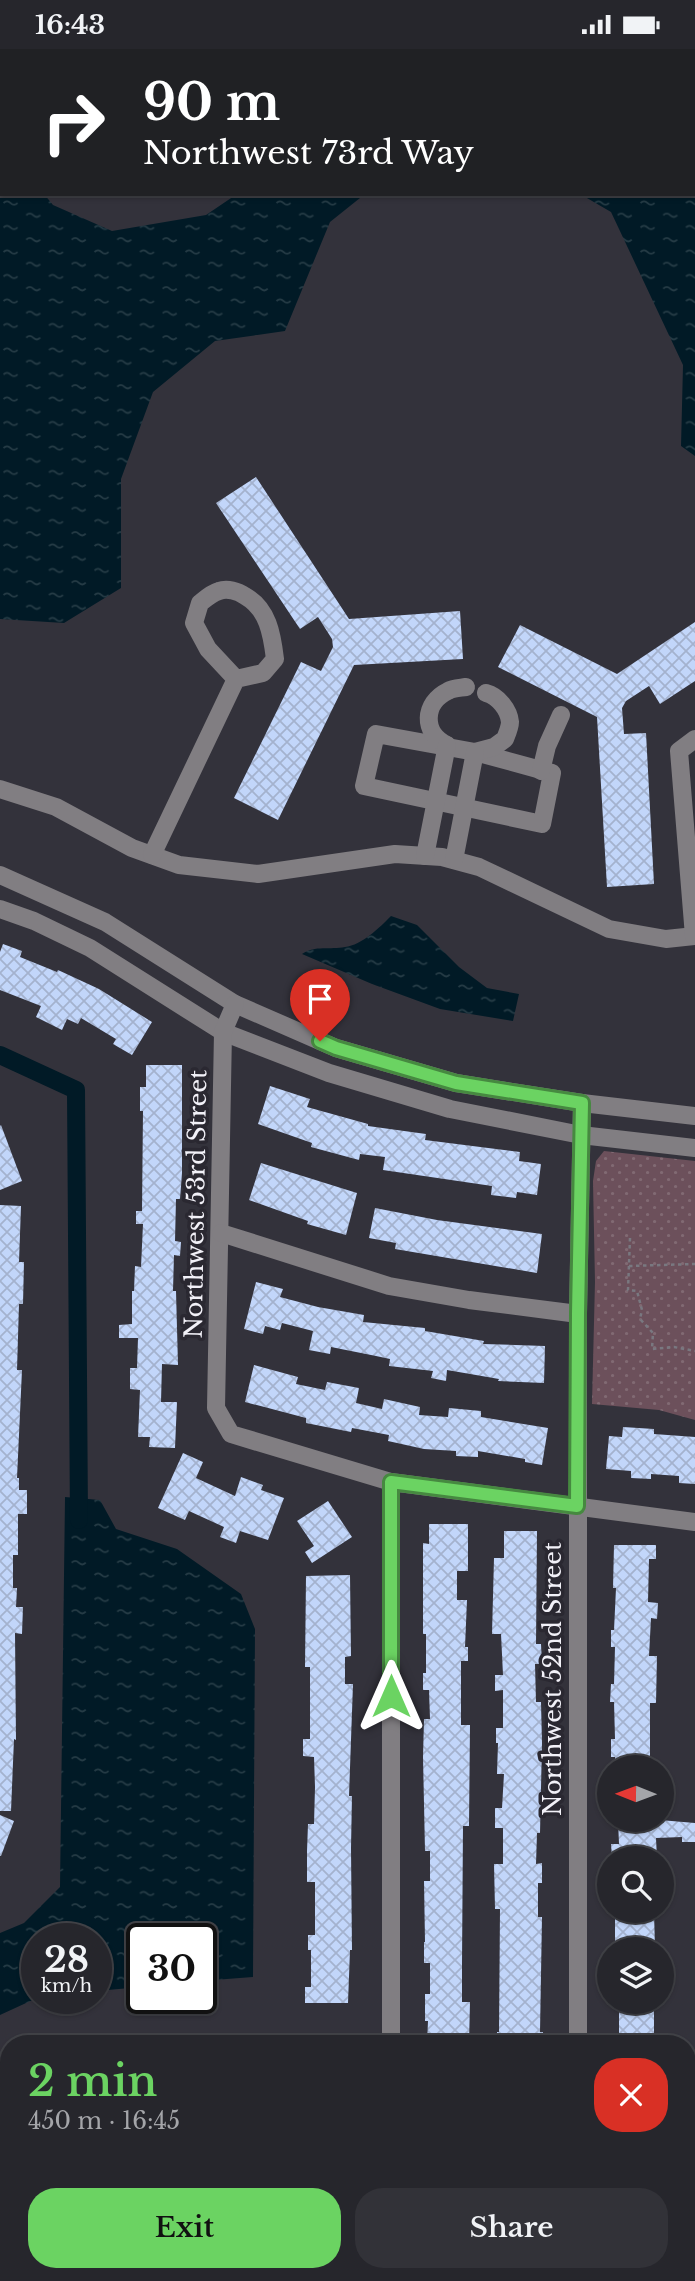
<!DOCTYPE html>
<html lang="en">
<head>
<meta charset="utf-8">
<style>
	body { margin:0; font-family:"Libre Baskerville",serif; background:#323238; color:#f1f3f6; height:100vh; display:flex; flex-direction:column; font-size:26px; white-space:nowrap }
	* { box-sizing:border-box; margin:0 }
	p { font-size:23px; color:#a4a5a9 }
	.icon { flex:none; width:38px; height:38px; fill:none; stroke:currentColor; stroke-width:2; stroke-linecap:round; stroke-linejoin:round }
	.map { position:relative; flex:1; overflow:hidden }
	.drawer { position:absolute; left:0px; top:1986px; width:696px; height:247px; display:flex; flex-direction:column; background:#26262c; border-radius:28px 28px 0 0; box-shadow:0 2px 5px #0004,0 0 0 2px #424348 }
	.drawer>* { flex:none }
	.hud { position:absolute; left:0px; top:0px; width:696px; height:147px; box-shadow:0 2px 5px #0004,0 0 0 2px #424348; background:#202124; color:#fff; overflow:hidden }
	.needle { width:46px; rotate:271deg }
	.tools { position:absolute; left:597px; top:1706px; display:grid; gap:14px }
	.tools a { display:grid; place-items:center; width:77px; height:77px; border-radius:50%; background:#26262c; box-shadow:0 2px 5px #0004,0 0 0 2px #424348; font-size:35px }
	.speed { position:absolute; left:21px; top:1874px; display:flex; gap:14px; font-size:35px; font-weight:700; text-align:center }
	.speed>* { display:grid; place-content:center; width:91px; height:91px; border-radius:50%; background:#26262c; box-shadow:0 2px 5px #0004,0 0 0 2px #424348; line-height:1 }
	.speed small { font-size:18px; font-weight:400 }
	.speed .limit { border:4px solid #111; border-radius:10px; background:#fff; color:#111 }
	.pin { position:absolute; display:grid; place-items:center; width:60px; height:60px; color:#fff; margin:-72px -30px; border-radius:50% 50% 50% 0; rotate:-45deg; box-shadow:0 0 7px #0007 }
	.pin .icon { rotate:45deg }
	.me { position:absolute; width:77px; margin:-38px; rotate:0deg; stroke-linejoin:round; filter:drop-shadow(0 0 5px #0008) }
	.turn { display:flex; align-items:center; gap:24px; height:147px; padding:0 28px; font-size:32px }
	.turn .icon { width:91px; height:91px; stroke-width:2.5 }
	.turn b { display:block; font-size:49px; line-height:60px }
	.round { display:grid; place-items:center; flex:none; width:74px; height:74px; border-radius:28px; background:#323238 }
	.summary { display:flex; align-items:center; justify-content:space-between; height:119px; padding:0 28px }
	h1 { font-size:42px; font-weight:600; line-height:52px; color:#6bd362 }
	.button { display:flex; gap:14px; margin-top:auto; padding:14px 28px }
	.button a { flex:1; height:80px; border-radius:28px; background:#6bd362; color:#111; font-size:28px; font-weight:600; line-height:80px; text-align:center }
	.button a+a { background:#323238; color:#f1f3f6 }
	.status { display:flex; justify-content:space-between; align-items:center; height:49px; padding:0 35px; background:#26262c; direction:ltr }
	.status svg { height:19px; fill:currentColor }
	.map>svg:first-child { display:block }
	.grass { fill:url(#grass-dots) }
	.water { fill:url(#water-ripples) }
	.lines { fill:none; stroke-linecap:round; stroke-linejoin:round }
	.canal { stroke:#011a26; stroke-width:18 }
	.building { fill:url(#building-cross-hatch) }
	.path { stroke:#797880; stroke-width:2.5; stroke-dasharray:3.5 3.5; stroke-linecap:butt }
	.minor { stroke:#817e82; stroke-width:18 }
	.route-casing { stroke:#468940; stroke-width:18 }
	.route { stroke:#6bd362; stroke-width:12 }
	.labels { text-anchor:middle; stroke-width:7; stroke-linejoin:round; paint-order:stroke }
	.street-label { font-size:24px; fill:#f2f1f8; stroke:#2a2831 }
</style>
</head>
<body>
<div class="status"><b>16:43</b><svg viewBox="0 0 49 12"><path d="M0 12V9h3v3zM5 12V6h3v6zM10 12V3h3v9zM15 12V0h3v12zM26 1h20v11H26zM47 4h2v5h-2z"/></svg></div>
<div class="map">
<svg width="695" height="2232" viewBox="0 0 695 2232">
	<defs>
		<pattern id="grass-dots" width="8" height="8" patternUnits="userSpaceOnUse" patternTransform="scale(1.75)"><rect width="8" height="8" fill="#6c505b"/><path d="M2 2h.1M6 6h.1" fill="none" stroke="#816a73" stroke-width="1.8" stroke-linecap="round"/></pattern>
		<pattern id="water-ripples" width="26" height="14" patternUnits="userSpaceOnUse" patternTransform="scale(1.75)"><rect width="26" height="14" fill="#011a26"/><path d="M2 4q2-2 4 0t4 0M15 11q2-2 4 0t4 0" fill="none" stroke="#263c46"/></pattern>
		<pattern id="building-cross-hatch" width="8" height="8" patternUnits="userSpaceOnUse" patternTransform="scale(1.75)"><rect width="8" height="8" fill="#c2d6fa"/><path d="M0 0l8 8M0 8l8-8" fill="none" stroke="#a4b2ce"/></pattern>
	</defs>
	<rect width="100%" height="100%" fill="#33323b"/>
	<path class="grass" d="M604 1102 695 1112V1371L659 1361 592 1355 595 1233 593 1132 596 1112Z"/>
	<g class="water">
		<path d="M304 0H635L637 2H304Z"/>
		<path d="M0 14 2 145H44L53 156 112 182 206 166 237 145H365L330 173 285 282 215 292 153 343 121 430V539L64 574 0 570Z"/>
		<path d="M695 18V407L681 397 683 316 611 163 580 145H695Z"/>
		<path d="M391 867 417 876 459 918 487 939 519 945 513 972 440 960 372 935 302 905C315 896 330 901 345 898 362 896 379 879 391 867Z"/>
		<path d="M65 1448 100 1451 116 1480 177 1500 241 1545 255 1580 253 1928 201 1932V1890H142V1938L96 1942V1890H37V1949L0 1966V1884L24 1874 60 1838Z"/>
	</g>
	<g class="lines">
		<path class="canal" d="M0 1006 76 1041 79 1471"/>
	</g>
	<g class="building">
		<path d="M256 428 349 570 460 562 463 610 354 616 278 771 234 749 301 613 321 622 333 598 332 590 318 568 300 580 216 454Z"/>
		<path d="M695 573V632L660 655 649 637 626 652 622 659 624 685 646 684 654 835 607 838 597 668 498 618 520 576 617 625Z"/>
		<path d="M3 895 22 902 20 908 57 923 58 921 99 940 152 973 132 1006 113 995 116 990 81 969 78 975 67 970 62 981 36 968 41 957 0 941V903Z"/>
		<path d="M146 1016H182V1124L180 1150H176L175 1192 181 1193 180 1207 174 1206 173 1242H176L178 1316 162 1315 161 1353H177L175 1399 149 1398 150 1388H138L140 1341 130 1340V1319H137L138 1289H119V1276L132 1275V1242H134L135 1217 141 1218 143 1175H136V1162H142L143 1062H140V1038H146Z"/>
		<path d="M270 1037 310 1050 307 1058 368 1075V1077L426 1085 425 1091 520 1103 519 1112 541 1115 537 1146 517 1143 516 1149 491 1146 492 1137 383 1121 385 1108 360 1105 359 1111 311 1098 312 1094 258 1075Z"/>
		<path d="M1 1076 22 1132 0 1141V1077Z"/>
		<path d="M261 1114 357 1144 346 1186 307 1175 308 1172 249 1151Z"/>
		<path d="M0 1156 21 1157 19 1213H24L23 1255H19L17 1321H22L17 1429H19V1441H27V1465H18V1506H13V1539H17L16 1558H23L22 1585 15 1584 16 1691 14 1690 11 1762H0Z"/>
		<path d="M375 1159 437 1171 542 1185 537 1224 395 1200 396 1194 369 1189Z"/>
		<path d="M256 1233 283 1240 280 1248 318 1258 364 1266 363 1273 425 1279V1282L484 1292 483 1295 545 1297 544 1334 498 1332 499 1330 447 1321 446 1332 431 1329 433 1322 389 1317 390 1310 376 1307 331 1298 330 1305 309 1301 313 1282 282 1274 280 1281 265 1277 263 1285 244 1280Z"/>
		<path d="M254 1316 298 1328 296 1335 325 1341 327 1333 359 1339 356 1354 382 1360 384 1350 420 1358 419 1366 448 1368 449 1359 481 1362V1368L548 1379 542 1416 525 1413V1410L478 1402V1408L456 1407V1402L424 1400 388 1392 389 1386 352 1379 351 1383 306 1374V1369L245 1353Z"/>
		<path d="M623 1378 654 1380V1385L695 1388V1435L679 1434V1427L651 1425V1430L631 1429V1422L606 1420 609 1387 622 1388Z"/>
		<path d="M183 1404 203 1413 196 1429 235 1447 241 1428 263 1436 261 1441 284 1449 268 1491 240 1482 236 1494 220 1488 224 1478 189 1462 185 1471 158 1459Z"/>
		<path d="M328 1452 352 1488 312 1514 305 1503 314 1497 297 1472Z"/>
		<path d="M429 1475H468V1522H457V1551H467L465 1598H468V1612H461V1676H470L469 1777H463L462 1914V1953H470L469 1995H427L428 1972H425V1945H430V1914H424V1893H425L424 1832H430V1802H425L423 1708 424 1670H430L429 1641H423V1624H426V1585H423V1494L429 1495Z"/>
		<path d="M504 1482H537L536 1595H541L542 1615H535L536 1653H541L542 1694 540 1784H537L536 1815 542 1814V1834H538V1868H542L540 1983H543V1995H497V1983H499L500 1860H495L494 1815H503V1779H495V1759H502L504 1725H497L498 1694H496V1679H503V1641L495 1642V1626H503L501 1585H492L494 1509H504Z"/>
		<path d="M614 1496H656V1510H649L648 1553 658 1554 657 1570 651 1569 649 1607H657L656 1654H650V1718H615V1708H611V1690H615L614 1653H610L611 1635H614L615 1598H611V1581H614L616 1539H613Z"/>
		<path d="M350 1526 351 1607 345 1608V1635H353L349 1747H352L351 1799 352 1901H350L348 1954H305V1938H311V1901H308V1886H315V1833H307V1802L308 1775H314L315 1738 314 1708 303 1707V1690H310V1618H305L306 1527Z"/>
		<path d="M0 1766 14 1772 1 1807H0Z"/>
		<path d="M660 1771 695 1774V1793H682V1788L656 1789 657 1810H612L611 1795H619L618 1772Z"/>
		<path d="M615 1862H654L655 1900H615Z"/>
		<rect x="619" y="1953" width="35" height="42"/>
	</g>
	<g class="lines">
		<g class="path">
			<path d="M630 1189 628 1241 637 1242 642 1261 640 1270 653 1284 652 1300 674 1298 695 1302"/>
			<path d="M629 1217 695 1215"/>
		</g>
		<g class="minor">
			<path d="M376 685 475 703 552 724 542 775 364 737Z"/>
			<path d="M447 696C422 684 423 654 448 642 453 639 460 639 466 638"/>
			<path d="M475 703 494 698 505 690C507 685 510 678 510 673 509 661 498 647 486 644"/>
			<path d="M541 722 547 697 561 666"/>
			<path d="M0 740 56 758 132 799 179 816 258 825 395 805 442 808 479 818 609 880 666 890 695 887"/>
			<path d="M152 806 236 630 208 600 194 574 200 554C205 550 212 544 219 542 227 539 238 542 245 547 268 560 272 585 275 610L263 624 236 630"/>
			<path d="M425 807 447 696"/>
			<path d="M454 811 475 703"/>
			<path d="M0 826 105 873 235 955 336 999 456 1034 582 1054 695 1067"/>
			<path d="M0 860 34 872 90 899 223 983 329 1024 450 1060 581 1086 695 1099"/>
			<path d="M694 887 679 702 695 690"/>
			<path d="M235 955 223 983 216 1359 231 1385 391 1433 695 1473"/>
			<path d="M221 1184 389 1237 469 1251 578 1265"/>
			<path d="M391 1433V1995"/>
			<path d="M578 1995V1265L582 1054"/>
			<path d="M688 2063H695"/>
			<path d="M71 2224 73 2232"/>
		</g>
	</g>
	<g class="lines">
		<defs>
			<path id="route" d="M320 992 336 999 456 1034 582 1054 578 1265 577 1457 391 1433V1647"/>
		</defs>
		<use href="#route" class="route-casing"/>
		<use href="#route" class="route"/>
	</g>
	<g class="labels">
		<g class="street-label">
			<text transform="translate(196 1155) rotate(-89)" y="8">Northwest 53rd Street</text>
			<text transform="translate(553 1630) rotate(-90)" y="8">Northwest 52nd Street</text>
		</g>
	</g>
</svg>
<div class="tools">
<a><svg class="needle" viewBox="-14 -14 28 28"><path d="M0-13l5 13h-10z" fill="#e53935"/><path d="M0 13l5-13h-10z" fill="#a4a5a9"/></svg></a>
<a><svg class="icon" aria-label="search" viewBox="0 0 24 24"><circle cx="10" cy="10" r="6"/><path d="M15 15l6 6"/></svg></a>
<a><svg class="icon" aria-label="layers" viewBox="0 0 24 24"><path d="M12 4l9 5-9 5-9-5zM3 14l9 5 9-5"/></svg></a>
</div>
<div class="speed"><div>28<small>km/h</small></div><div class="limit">30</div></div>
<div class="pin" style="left:320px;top:992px;background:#d93025"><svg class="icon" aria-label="arrive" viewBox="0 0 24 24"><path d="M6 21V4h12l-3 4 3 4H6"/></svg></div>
<svg class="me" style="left:391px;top:1647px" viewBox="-20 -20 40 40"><path d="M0-17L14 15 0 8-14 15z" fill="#6bd362" stroke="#fff" stroke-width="4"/></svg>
<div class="hud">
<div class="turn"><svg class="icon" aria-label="right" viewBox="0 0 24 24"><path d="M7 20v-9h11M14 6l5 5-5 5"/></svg><div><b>90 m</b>Northwest 73rd Way</div></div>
</div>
<section class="drawer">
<div class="summary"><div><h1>2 min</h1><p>450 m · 16:45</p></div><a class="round" style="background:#d93025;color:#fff"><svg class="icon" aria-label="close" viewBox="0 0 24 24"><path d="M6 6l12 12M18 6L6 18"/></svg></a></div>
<div class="button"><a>Exit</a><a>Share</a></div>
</section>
</div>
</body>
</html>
